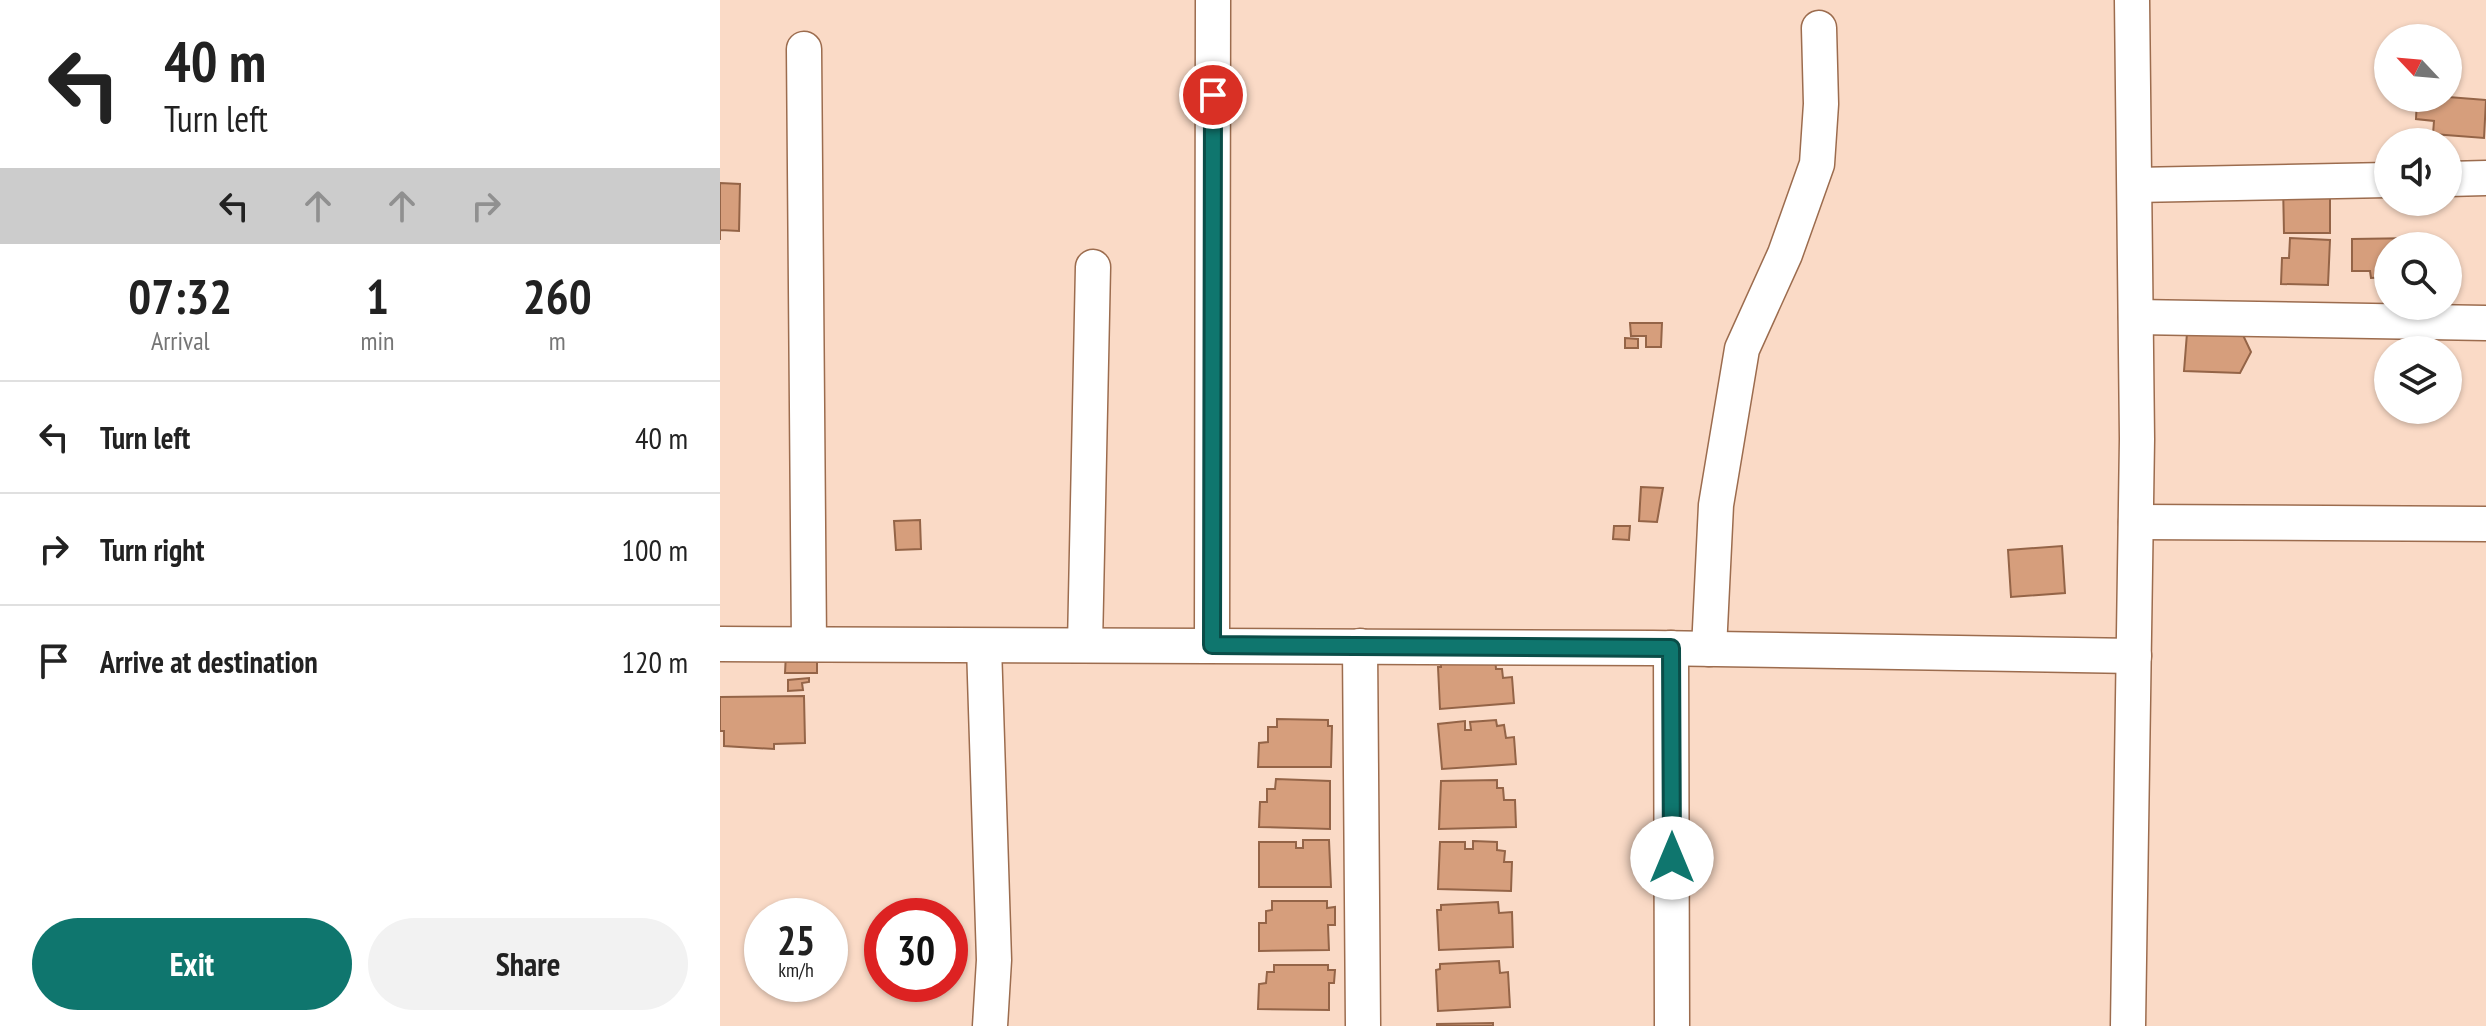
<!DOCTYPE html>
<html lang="en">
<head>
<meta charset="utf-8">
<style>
	body { margin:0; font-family:"PT Sans Narrow",sans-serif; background:#f2f2f2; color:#222; height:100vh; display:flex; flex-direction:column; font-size:30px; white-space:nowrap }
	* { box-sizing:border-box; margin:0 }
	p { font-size:26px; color:#767676 }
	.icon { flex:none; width:44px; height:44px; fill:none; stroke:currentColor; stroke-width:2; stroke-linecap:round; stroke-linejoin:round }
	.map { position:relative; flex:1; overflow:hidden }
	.sheet { display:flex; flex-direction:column; background:#fff; width:720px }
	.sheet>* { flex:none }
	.hud { background:#fff; color:#222; overflow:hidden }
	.needle { width:52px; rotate:296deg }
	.buttons { position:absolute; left:1654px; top:24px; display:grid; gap:16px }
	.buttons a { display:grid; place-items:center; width:88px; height:88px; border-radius:50%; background:#fff; box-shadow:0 2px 6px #0004; font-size:40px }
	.speed { position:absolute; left:24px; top:898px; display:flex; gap:16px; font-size:40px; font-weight:700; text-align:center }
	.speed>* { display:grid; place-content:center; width:104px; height:104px; border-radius:50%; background:#fff; box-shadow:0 2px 6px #0004; line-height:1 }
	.speed small { font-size:20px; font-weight:400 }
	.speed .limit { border:12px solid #d22; background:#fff; color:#111 }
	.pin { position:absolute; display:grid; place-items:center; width:68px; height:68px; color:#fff; margin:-34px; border:4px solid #fff; border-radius:50%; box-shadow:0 2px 8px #0007 }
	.me { position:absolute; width:88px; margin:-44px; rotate:0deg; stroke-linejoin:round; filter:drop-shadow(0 0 6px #0008) }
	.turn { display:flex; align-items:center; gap:28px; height:168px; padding:0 32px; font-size:36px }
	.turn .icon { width:104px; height:104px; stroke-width:2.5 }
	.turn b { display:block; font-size:56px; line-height:68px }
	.lanes { display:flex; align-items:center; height:76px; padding:0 32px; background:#0003; justify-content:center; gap:40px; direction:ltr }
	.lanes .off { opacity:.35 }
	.eta { display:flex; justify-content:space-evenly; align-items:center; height:136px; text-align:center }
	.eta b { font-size:48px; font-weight:700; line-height:56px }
	.cta { display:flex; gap:16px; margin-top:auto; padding:16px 32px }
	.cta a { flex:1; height:92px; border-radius:48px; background:#0f766e; color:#fff; font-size:32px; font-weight:700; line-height:92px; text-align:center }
	.cta a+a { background:#f2f2f2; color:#222 }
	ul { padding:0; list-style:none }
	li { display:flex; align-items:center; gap:24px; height:112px; padding:0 32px; border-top:2px solid #e0e0e0 }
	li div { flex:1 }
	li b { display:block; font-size:30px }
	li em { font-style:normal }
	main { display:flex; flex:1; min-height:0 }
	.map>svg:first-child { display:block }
	.building { fill:#d69e7c; stroke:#946447; stroke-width:2 }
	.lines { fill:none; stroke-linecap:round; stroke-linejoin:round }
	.minor-casing { stroke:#9c6c4e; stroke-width:37 }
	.minor { stroke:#fff; stroke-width:34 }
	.route-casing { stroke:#0a4d48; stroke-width:20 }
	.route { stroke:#0f766e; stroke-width:14 }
</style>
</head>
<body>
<main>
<section class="sheet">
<div class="hud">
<div class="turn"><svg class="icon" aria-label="left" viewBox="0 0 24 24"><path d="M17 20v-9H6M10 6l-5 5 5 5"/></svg><div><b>40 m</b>Turn left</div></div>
<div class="lanes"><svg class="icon" aria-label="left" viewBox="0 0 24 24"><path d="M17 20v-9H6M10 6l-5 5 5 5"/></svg><svg class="icon off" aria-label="ahead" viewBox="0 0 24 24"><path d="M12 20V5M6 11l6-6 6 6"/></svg><svg class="icon off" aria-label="ahead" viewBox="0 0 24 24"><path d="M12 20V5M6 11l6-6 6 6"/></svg><svg class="icon off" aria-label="right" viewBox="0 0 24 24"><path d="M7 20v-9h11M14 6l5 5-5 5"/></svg></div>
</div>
<div class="eta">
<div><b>07:32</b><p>Arrival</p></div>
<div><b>1</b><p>min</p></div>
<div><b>260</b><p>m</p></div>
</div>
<ul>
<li><svg class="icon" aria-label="left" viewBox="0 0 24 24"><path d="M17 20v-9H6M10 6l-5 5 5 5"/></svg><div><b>Turn left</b></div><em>40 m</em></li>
<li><svg class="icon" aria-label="right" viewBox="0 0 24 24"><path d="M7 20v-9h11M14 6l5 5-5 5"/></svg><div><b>Turn right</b></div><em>100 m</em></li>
<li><svg class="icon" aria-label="arrive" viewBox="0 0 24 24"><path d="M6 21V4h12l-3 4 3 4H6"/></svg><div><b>Arrive at destination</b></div><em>120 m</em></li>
</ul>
<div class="cta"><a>Exit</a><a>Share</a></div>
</section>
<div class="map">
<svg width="1766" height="1026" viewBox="0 0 1766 1026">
	<rect width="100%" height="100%" fill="#fadac6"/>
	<g class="building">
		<path d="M1728 97 1766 100 1764 138 1713 134 1714 121 1696 119 1697 98Z"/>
		<path d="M0 183 20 184 19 231 0 230V240Z"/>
		<path d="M1563 184H1610V233H1564Z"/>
		<path d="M1570 238 1610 240 1608 285 1561 284 1562 258H1569Z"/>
		<path d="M1697 238V246H1668V277L1651 278 1650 271H1632V239Z"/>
		<path d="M910 323H942L941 347H926V336H911Z"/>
		<path d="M1467 333H1522L1531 352 1520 373 1464 371Z"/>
		<path d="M905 338 918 339V348H905Z"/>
		<path d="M921 487 943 488 937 522 919 521Z"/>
		<path d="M200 520 201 549 176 550 174 521Z"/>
		<path d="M894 526H910L909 540 893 539Z"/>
		<path d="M1342 546 1345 593 1291 597 1288 550Z"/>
		<path d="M66 653H97V673H65Z"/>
		<path d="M775 657 776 669H782L783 678 792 677 794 703 720 709 718 667H721V661Z"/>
		<path d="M89 678V682L82 683 83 690 68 691V680Z"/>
		<path d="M84 696 85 743 54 744V749L4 746V731H0V697Z"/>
		<path d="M557 719 608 720V726H612L611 767H538L539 743 548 742V727H557Z"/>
		<path d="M776 720 777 726 784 725 786 738 794 737 796 764 722 769 718 724 745 721V730H751L750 722Z"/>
		<path d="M556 779 610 781V829L539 827 540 802H547V789H555Z"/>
		<path d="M777 780V788H783L784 800H795L796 827 719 829 721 781Z"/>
		<path d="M583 840H609L611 887H539V842H576V848H583Z"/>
		<path d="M753 841 777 842V850L785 851 784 862H792L791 891 718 889 720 842H745V849H753Z"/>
		<path d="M552 901H607V908L615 907V925H608L609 950 539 951V923H546V911L552 910Z"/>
		<path d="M778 902 779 913 792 912 793 947 719 950 717 910H721V905Z"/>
		<path d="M779 961 780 973 788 972 790 1007 718 1011 716 970 720 969V964Z"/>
		<path d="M554 965H608V970H615L614 983H609V1010L538 1009 539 984 546 983 547 972H554Z"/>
		<path d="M773 1023V1026H717V1024Z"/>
	</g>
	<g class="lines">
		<defs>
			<g id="minor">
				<path d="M84 49 89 644"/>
				<path d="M1728 179 1766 178"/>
				<path d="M1415 185 1668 180"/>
				<path d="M1416 317 1766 323"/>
				<path d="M1416 522 1766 524"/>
				<path d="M0 644 933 648 1414 656"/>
				<path d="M365 645 373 267"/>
				<path d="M492 645 493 0"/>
				<path d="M264 646 274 960 270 1026"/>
				<path d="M640 646 643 1026"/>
				<path d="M951 648 952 1026"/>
				<path d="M989 649 996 505 1022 349 1065 254 1097 164 1101 104 1099 28"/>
				<path d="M1408 1026 1417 439 1412 0"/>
			</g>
		</defs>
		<use href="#minor" class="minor-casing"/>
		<use href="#minor" class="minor"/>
	</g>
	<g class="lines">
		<defs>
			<path id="route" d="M493 95 492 645 951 648 952 858"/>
		</defs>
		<use href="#route" class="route-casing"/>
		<use href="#route" class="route"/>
	</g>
</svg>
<div class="buttons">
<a><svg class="needle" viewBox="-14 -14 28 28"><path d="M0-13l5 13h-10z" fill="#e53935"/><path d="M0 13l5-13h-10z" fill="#767676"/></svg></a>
<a><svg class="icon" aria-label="sound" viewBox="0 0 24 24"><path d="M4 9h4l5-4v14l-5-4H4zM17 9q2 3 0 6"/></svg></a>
<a><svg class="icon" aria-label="search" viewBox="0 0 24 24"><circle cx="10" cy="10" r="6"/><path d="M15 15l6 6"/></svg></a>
<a><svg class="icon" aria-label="layers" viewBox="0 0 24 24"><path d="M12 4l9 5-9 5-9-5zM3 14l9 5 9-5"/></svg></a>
</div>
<div class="speed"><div>25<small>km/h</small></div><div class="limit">30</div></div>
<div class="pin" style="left:493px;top:95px;background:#d93025"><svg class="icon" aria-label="arrive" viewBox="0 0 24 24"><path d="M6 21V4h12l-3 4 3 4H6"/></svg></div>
<svg class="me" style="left:952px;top:858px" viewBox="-20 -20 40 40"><circle r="19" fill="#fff"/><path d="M0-13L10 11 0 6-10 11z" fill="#0f766e"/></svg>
</div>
</main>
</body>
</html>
